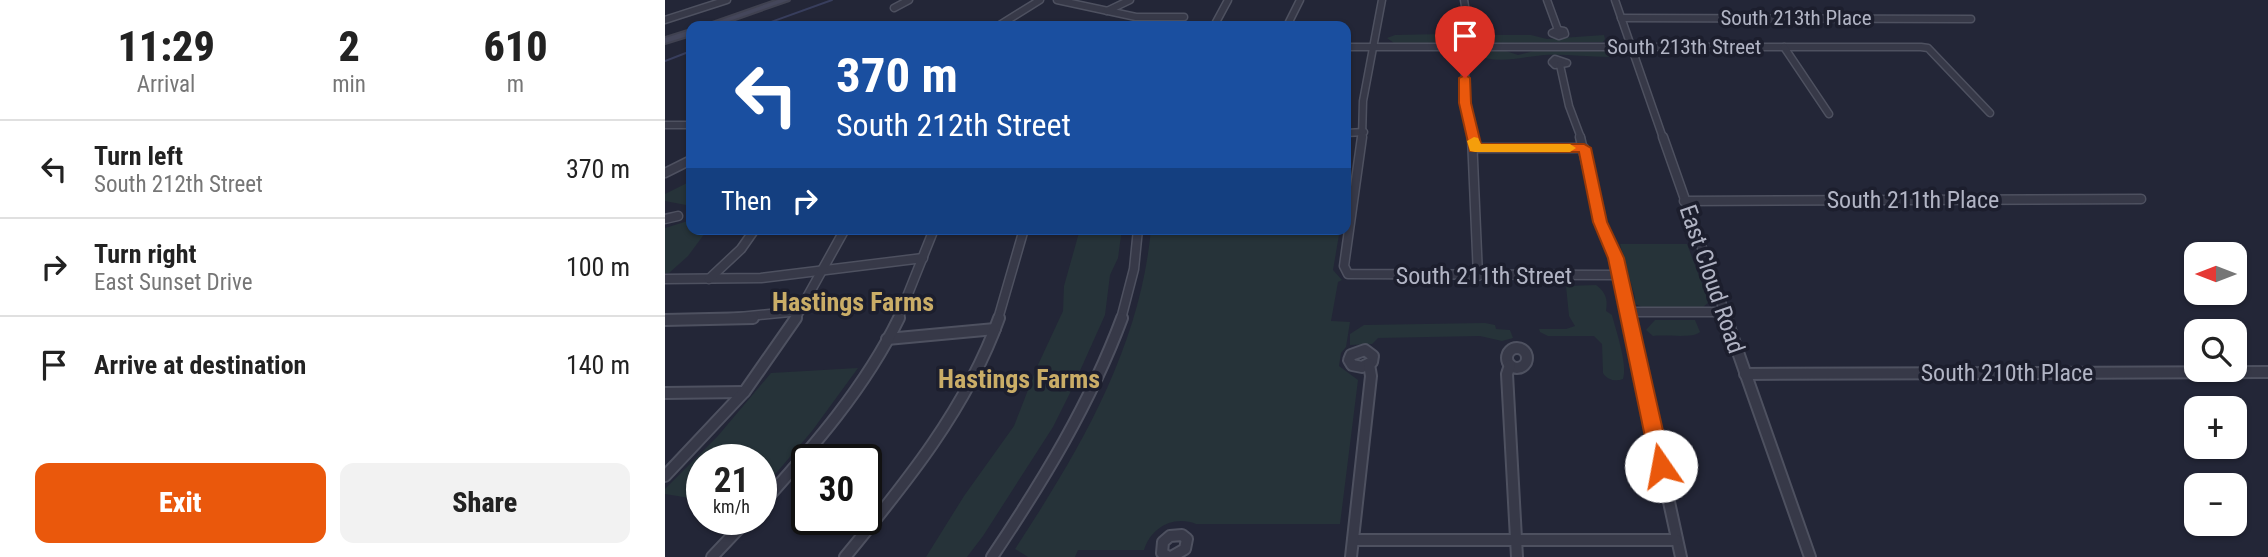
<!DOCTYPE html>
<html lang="en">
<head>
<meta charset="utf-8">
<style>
	body { margin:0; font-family:"Roboto Condensed",sans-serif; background:#f2f2f2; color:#222; height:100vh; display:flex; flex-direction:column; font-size:26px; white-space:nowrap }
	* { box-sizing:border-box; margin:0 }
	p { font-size:23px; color:#767676 }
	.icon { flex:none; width:38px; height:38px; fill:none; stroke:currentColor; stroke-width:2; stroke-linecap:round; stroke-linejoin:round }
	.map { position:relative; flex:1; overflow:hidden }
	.details { display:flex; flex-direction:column; background:#fff; width:665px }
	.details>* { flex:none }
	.hud { position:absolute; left:21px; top:21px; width:665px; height:214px; border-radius:14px; box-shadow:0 2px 5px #0004; background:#1a4fa0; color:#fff; overflow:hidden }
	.needle { width:46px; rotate:270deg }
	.fabs { position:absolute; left:1519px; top:242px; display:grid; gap:14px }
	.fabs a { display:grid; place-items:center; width:63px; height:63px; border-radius:14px; background:#fff; box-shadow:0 2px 5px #0004; font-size:35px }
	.speed { position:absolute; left:21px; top:444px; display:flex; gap:14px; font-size:35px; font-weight:700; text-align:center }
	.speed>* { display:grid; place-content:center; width:91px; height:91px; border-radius:50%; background:#fff; box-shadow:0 2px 5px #0004; line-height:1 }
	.speed small { font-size:18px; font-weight:400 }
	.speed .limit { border:4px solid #111; border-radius:10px; background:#fff; color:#111 }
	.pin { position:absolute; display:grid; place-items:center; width:60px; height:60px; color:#fff; margin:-72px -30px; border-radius:50% 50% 50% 0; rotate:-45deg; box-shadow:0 0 7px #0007 }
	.pin .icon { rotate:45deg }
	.me { position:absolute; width:77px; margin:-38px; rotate:348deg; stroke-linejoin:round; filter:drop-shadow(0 0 5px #0008) }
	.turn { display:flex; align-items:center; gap:24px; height:147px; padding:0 35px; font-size:32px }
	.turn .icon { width:91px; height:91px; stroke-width:2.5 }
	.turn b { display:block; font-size:49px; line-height:60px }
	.then { display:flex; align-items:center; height:66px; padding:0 35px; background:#0003; gap:14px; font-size:26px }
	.eta { display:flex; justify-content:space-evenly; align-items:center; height:119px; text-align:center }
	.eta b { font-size:42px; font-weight:800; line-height:49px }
	.action { display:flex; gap:14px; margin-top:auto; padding:14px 35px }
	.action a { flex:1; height:80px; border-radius:14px; background:#ea580c; color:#fff; font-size:28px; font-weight:800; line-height:80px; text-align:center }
	.action a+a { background:#f2f2f2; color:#222 }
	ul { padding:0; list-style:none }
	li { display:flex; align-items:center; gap:21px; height:98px; padding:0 35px; border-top:2px solid #e0e0e0 }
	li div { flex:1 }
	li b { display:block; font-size:26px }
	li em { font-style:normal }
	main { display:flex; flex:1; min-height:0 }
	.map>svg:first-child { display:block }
	.green { fill:#263339 }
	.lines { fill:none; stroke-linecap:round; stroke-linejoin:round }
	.stream { stroke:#383e5d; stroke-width:2 }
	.street-far2-casing { stroke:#4e5160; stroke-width:9 }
	.street-far1-casing { stroke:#4e5160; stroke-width:11 }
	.street-casing { stroke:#4e5160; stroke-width:14 }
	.secondary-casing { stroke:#404251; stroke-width:4 }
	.street-far2 { stroke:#373948; stroke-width:6 }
	.street-far1 { stroke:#373948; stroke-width:8 }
	.street { stroke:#373948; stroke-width:10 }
	.secondary { fill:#45475b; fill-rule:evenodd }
	.route { fill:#ea580c; stroke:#983908; stroke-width:2 }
	.slow { fill:#f59e0b }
	.labels { text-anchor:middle; stroke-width:7; stroke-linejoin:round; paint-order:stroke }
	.far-street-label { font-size:21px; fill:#b1b4c4; stroke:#1c1e2d }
	.street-label { font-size:24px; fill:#b1b4c4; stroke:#1c1e2d }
	.neighbourhood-label { font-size:26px; font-weight:bold; fill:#caad67; stroke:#1c1e2d }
</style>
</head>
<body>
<main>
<section class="details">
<div class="eta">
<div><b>11:29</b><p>Arrival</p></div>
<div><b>2</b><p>min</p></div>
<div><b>610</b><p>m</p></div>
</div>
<ul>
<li><svg class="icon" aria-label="left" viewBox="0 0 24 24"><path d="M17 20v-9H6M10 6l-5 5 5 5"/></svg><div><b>Turn left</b><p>South 212th Street</p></div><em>370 m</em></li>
<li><svg class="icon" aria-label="right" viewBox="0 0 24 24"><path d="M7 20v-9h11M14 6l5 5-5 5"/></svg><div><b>Turn right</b><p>East Sunset Drive</p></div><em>100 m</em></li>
<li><svg class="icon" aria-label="arrive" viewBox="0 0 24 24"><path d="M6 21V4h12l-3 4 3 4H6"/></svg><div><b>Arrive at destination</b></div><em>140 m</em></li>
</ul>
<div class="action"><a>Exit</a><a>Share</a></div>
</section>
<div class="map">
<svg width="1603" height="557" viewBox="0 0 1603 557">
	<rect width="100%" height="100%" fill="#232637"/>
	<g class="green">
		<path d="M778 34 787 37 789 41 785 43H729L722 38 730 35Z"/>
		<path d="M817 35H866L882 39 939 35 940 39 938 42 819 43 811 38Z"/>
		<path d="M817 50H838L853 55 869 51H943L944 57C922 57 900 54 879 55 855 57 832 65 809 54Z"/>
		<path d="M26 181V206L0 201V194Z"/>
		<path d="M26 220V229H43L23 256 4 273H0V228Z"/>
		<path d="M415 229H457L453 258 445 275 440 315 405 393 388 427 318 536 302 557H261L299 496 349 426 372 367 398 311 399 286Z"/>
		<path d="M486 229H675L668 270 677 280 673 282 666 321 685 322 681 347 676 353 674 366 693 380 675 524H531C508 515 486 528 479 550H413L410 557H363L350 549C414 451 475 349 486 229Z"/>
		<path d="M955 244H1022L1044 302 1038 307H977L970 304V297Z"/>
		<path d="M931 285C941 292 943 300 941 311L947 315C951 331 963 365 958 379 951 382 942 380 938 373L937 344 929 336H883L875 332 874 329H901L910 326 904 316 901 286Z"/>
		<path d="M990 320H1030L1035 332C1027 339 1001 334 988 336L981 330Z"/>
		<path d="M820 323 830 325 831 329 845 330 848 338 837 341 815 336 713 338 707 344 685 345V334L699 325Z"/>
		<path d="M193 368 147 431 96 491V460H37V500L0 494V489L52 437 106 373Z"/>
	</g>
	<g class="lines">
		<g class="stream">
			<path d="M95 26 167 0"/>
			<path d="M0 61 26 51"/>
		</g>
		<defs>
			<g id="street-far2">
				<path d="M392 0 471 17H519"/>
				<path d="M799 0 804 30"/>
				<path d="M882 0 893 30"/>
				<path d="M950 0 998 138"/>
				<path d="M229 8 244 0"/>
				<path d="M442 11 465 0"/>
				<path d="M956 18 1306 19"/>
				<path d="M0 20 62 0"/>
				<path d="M333 26 375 0"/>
				<path d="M549 26 563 0"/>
				<path d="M622 26 635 0"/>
				<path d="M804 30 811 31 812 34 803 36 796 33Z"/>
				<path d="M893 30 899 31 900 34 894 36 887 33Z"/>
				<path d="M681 47H1256L1263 48 1325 113"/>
				<path d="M1119 47 1164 114"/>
				<path d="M801 57 807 62H792L794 58Z"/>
				<path d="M890 59 902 63 890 65 887 62Z"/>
				<path d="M800 64V103L808 138"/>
				<path d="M895 65 904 106 916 138"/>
				<path d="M0 125H26"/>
				<path d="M681 133 699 132"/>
				<path d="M697 138 698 101 717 0"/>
			</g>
			<g id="street-far1">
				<path d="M697 137 679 266 683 274 955 275"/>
				<path d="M807 137 813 276"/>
				<path d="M915 137 935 222 951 259 964 319"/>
				<path d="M998 137 1062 319"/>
				<path d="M810 148H919"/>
				<path d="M0 173 26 160"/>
				<path d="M1019 201 1476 199"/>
				<path d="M0 219 13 216"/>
				<path d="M0 279 96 278 258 258"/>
				<path d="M44 279 76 249 90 229"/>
				<path d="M963 312H1059"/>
				<path d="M54 319 135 311"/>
				<path d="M130 319 180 229"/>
				<path d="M233 319 269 229"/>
				<path d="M333 319 359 229"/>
				<path d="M456 319 469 269 473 229"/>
			</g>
			<g id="street">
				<path d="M964 318 1016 557"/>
				<path d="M1061 318 1145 557"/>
				<path d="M0 320 88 318"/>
				<path d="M222 339 330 329"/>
				<circle cx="852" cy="358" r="10"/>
				<path d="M700 350 708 356 707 362 697 367 687 365 684 360 686 355Z"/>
				<path d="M845 365 842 374 852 557"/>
				<path d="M1080 374 1603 372"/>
				<path d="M0 393 79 392"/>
				<path d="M0 476 80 391 131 318"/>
				<path d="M96 505C148 447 200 388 234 318"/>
				<path d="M688 540H1012"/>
				<path d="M47 557 82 520"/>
				<path d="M180 557C240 484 302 408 334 318"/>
				<path d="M327 557C378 481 425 404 457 318"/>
				<path d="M504 557 497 553 498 542 505 536 517 535 522 539 520 549 506 557"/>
				<path d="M686 557 706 376 704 364"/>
			</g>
			<g id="secondary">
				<path d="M113 0H124L50 26H39Z"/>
				<path d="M26 30V35L0 43V38Z"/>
			</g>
		</defs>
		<use href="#street-far2" class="street-far2-casing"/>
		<use href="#street-far1" class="street-far1-casing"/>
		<use href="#street" class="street-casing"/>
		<use href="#secondary" class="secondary-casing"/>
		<use href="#street-far2" class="street-far2"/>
		<use href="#street-far1" class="street-far1"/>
		<use href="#street" class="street"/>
		<use href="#secondary" class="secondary"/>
	</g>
	<path class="route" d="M800 75 805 78 806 103 816 144H919L926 148 942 222 959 258 1006 466 1003 472 996 474 989 472 986 466 943 258 928 222 914 152 805 151 794 103V78Z"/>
	<path class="slow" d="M809 137 813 138 816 144H905L911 148 905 152H810L805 151 802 141Z"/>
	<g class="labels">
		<g class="far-street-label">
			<text x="1131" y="25">South 213th Place</text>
			<text x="1019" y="54">South 213th Street</text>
		</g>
		<g class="street-label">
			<text x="1248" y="208">South 211th Place</text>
			<text x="819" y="284">South 211th Street</text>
			<text transform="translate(1047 279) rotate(71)" y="8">East Cloud Road</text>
			<text x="1342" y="381">South 210th Place</text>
		</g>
		<g class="neighbourhood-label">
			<text x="188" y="311">Hastings Farms</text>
			<text x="354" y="388">Hastings Farms</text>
		</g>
	</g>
</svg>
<div class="fabs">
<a><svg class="needle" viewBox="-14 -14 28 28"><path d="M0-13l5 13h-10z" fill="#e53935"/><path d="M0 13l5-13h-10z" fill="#767676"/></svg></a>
<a><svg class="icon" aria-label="search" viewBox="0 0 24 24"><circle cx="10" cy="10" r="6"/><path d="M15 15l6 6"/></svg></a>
<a>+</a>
<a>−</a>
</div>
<div class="speed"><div>21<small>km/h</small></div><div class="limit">30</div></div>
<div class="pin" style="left:800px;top:78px;background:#d93025"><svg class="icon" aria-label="arrive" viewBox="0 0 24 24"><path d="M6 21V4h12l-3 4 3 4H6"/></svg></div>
<svg class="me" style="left:996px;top:466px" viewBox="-20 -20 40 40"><circle r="19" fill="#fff"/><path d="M0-13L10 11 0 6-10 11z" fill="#ea580c"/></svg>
<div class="hud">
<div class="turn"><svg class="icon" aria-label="left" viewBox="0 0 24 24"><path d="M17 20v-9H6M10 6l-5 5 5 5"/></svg><div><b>370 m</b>South 212th Street</div></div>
<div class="then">Then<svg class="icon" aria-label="right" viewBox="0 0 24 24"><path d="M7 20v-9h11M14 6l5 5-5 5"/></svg></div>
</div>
</div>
</main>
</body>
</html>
